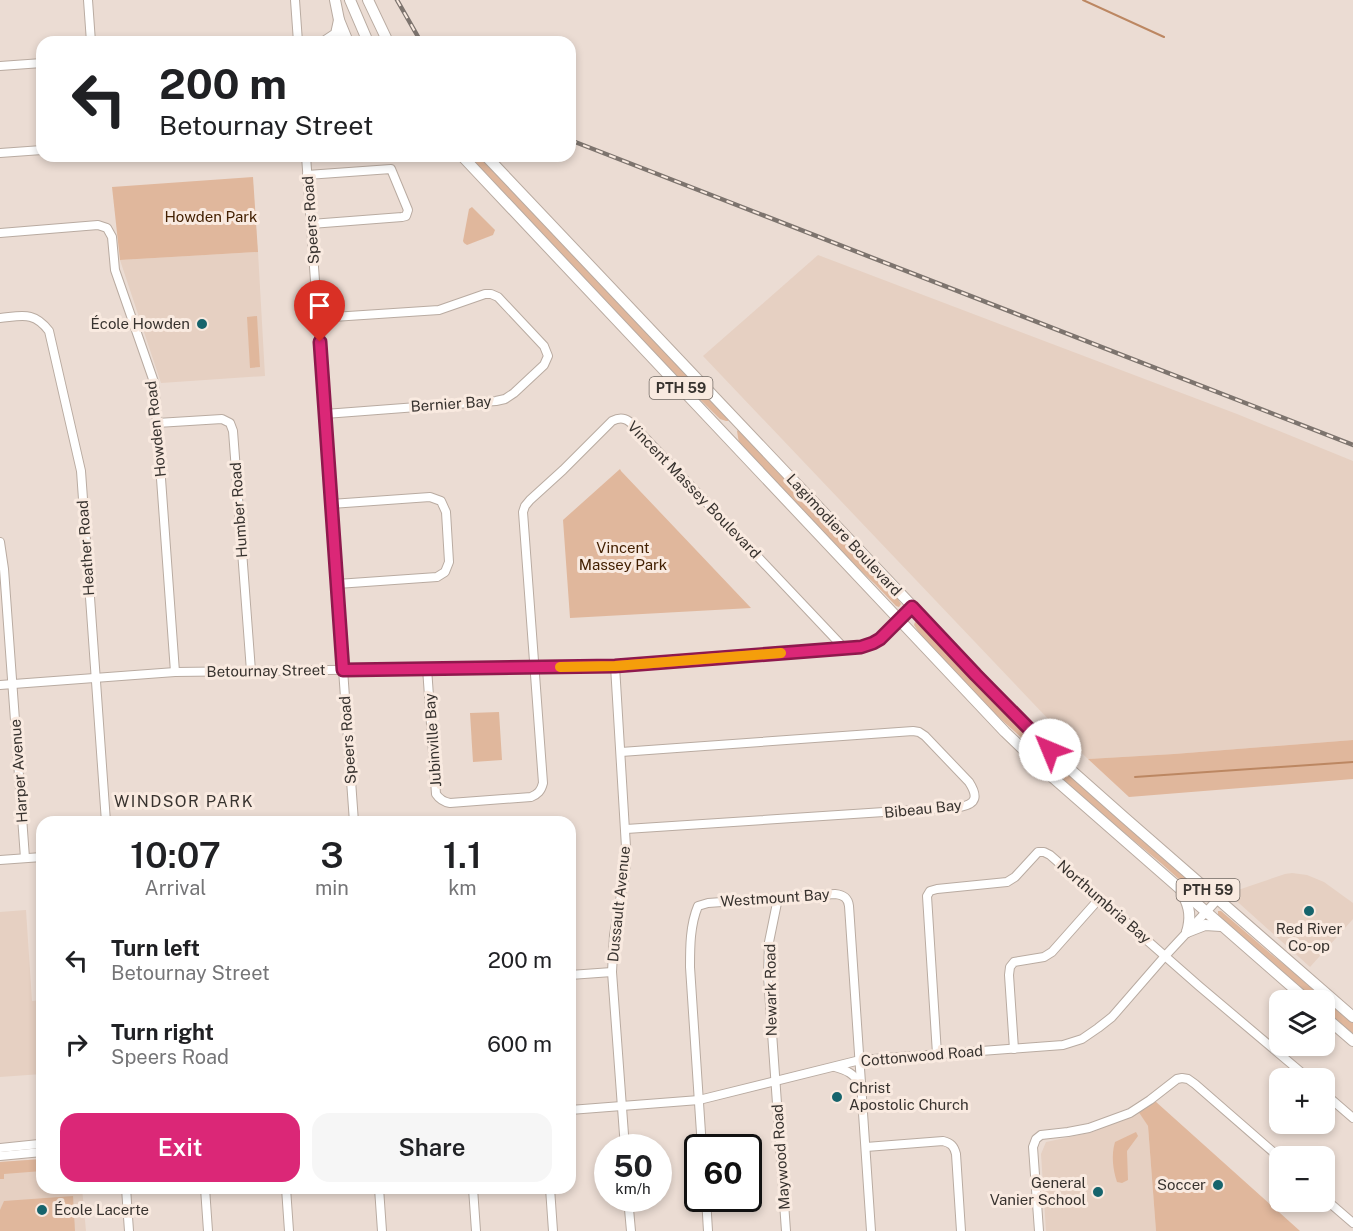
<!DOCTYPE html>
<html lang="en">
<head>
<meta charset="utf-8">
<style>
	body { margin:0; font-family:"Public Sans",sans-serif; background:#f6f6f6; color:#202124; height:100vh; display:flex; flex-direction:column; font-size:22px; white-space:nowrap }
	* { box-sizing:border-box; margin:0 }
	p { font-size:20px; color:#757577 }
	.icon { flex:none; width:33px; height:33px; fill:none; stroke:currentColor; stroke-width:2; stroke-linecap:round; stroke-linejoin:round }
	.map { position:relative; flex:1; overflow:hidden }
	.details { position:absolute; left:36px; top:816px; width:540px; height:378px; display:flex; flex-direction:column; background:#fff; border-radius:18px; box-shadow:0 3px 9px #0003 }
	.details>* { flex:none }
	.guide { position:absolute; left:36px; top:36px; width:540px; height:126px; border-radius:18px; box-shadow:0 3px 9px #0003; background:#fff; color:#202124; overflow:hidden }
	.controls { position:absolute; left:1269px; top:990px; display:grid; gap:12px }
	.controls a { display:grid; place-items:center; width:66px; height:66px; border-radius:12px; background:#fff; box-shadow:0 3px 9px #0003; font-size:30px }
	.speed { position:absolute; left:594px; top:1134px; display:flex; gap:12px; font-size:30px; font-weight:700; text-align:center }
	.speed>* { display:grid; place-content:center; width:78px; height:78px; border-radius:50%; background:#fff; box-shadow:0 3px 9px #0003; line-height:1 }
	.speed small { font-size:15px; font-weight:400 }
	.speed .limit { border:3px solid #111; border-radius:9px; background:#fff; color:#111 }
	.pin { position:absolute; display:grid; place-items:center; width:51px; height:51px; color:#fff; margin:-62px -26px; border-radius:50% 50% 50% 0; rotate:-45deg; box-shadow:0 0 6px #0007 }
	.pin .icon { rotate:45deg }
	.me { position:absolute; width:66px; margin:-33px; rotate:315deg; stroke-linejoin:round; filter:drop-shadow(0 0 4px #0008) }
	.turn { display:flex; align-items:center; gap:21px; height:126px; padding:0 24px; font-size:27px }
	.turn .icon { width:78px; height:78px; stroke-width:2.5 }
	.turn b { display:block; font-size:42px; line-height:51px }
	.eta { display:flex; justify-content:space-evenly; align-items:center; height:102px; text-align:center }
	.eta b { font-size:36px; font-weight:600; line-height:42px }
	.cta { display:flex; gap:12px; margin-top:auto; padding:12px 24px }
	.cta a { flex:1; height:69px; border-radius:18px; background:#db2777; color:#fff; font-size:24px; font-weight:600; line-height:69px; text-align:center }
	.cta a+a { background:#f6f6f6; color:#202124 }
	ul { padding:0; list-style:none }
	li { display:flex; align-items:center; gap:18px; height:84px; padding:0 24px }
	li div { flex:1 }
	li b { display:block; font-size:22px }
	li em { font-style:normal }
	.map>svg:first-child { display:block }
	.built { fill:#e6d0c2 }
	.green { fill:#e0b79c }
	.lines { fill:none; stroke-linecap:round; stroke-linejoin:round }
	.stream { stroke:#bc8762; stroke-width:2 }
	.minor-casing { stroke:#b9aba1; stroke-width:10 }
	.major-casing { stroke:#b9aba1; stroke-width:12 }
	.minor { stroke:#fff; stroke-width:8 }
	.major { stroke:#fff; stroke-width:10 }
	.rail-casing { stroke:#7d746e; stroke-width:4.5 }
	.rail { stroke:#f9eae0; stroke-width:2; stroke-dasharray:7; stroke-linecap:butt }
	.route-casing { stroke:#8e194d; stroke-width:15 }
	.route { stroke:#db2777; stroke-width:10 }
	.slow { stroke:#f59e0b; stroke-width:10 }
	.poi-dot { fill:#16646c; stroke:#f9eae0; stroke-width:2 }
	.labels { text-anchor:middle; stroke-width:6; stroke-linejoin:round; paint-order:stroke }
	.shield { fill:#f9eae0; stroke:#726a64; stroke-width:1.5 }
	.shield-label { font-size:14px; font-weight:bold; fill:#38332f }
	.park-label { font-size:15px; fill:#432002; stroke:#f9eae0 }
	.street-label { font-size:15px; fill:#38332f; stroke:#f9eae0 }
	.poi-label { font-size:15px; fill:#38332f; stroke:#f9eae0; text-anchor:end }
	.neighbourhood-label { font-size:16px; letter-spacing:1.5px; fill:#38332f; stroke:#f9eae0 }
</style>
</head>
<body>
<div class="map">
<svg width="1353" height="1231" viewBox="0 0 1353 1231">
	<rect width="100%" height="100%" fill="#ebdcd3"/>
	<g class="built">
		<path d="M258 252 265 376 161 383 120 260Z"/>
		<path d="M818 255 1237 414 1353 461V740L1174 754 1088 759 1071 743 703 356Z"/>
		<path d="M1292 873 1307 875 1324 882 1353 903V919L1310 967 1231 896 1238 890 1285 874Z"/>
		<path d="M26 910 32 1001 42 1000V1074L0 1077V912Z"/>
		<path d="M1138 1110 1148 1126 1156 1231H1046L1041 1154 1046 1142 1093 1132 1115 1123Z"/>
		<path d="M42 1159V1188H82L86 1231H0V1162Z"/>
	</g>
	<g class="green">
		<path d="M468 156H481L729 418 728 421H726L720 419 662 362Z"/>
		<path d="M253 177 258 252 120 260 112 187Z"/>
		<path d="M472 207 495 230 493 235 467 245 464 243 463 241 469 209Z"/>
		<path d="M257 316 260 367 250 368 247 317Z"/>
		<path d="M738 430 894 593 901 604 899 607 896 606 876 585 833 544 739 443 737 431Z"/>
		<path d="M620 469 621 471 751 608 570 618 563 520Z"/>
		<path d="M915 622 918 623 963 671 993 698 1041 747V749L1036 750 1033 748 994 713 921 636 914 625Z"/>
		<path d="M499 712 502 760 473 762 470 713Z"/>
		<path d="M1353 740V779L1129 797 1088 759 1174 754Z"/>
		<path d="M1068 772 1197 887 1203 897 1200 898 1162 864 1068 786 1064 781V774Z"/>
		<path d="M1218 911H1221L1271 954 1319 992 1353 1022V1035L1325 1010 1324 1000H1313L1223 922 1218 915Z"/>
		<path d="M1155 1101 1300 1231H1156L1148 1126 1138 1111Z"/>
		<path d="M1136 1132 1138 1136 1127 1151 1128 1180 1122 1183 1117 1182C1113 1170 1111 1155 1115 1142Z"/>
		<path d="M42 1159V1171L4 1174V1179H0V1162Z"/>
		<path d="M73 1196 75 1231H0V1210L4 1201Z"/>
	</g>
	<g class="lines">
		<g class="stream">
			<path d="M1083 0 1164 37"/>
			<path d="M1135 777 1353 762"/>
		</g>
		<defs>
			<g id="minor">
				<path d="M88 0 91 42"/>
				<path d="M295 0 298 42"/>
				<path d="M0 66 42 63"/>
				<path d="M0 153 42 150"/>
				<path d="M306 156 354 822"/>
				<path d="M307 175 391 169 408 210 406 216 402 217 311 224"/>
				<path d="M0 233 98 225 107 228 112 237 115 270 154 382 175 672"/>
				<path d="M0 318C22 316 34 311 49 331L81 471 106 822"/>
				<path d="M318 318 439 310 485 294H491L498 297 544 346 548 356 544 365 514 393 505 399 496 401 325 414"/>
				<path d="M157 423 222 419 230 423 233 431 251 671"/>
				<path d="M331 504 430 497 441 501 446 512 449 562 445 572 437 577 337 584"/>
				<path d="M0 542 4 569 25 858"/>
				<path d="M615 666 626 847V866L614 935 612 972 625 1148"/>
				<path d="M427 668 436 794C440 800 444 802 450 803L531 797C538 794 541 791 543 783L523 512 525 506 530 500 563 470 612 421C622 416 628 419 635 427L844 648"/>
				<path d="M0 685 175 672 615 666 861 647 874 643 880 639 912 607"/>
				<path d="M621 752 913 731 919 732 925 736 969 782C978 796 977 804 960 807L626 829"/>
				<path d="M0 860 42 857"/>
				<path d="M778 898 769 942 768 976 786 1231"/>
				<path d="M570 975 612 972"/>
				<path d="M1014 1049 1009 975 1010 967 1014 962 1044 957 1052 952 1099 899"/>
				<path d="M937 1054 927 896 930 891 937 889 1007 882 1015 877 1038 852H1044L1050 855 1199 986 1308 1078"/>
				<path d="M835 1067C847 1070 854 1074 861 1085"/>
				<path d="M1324 1093 1353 1118"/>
				<path d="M570 1110 699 1100 860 1060 1063 1045 1082 1039 1098 1028 1112 1017 1165 956 1218 899"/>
				<path d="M866 1147 943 1141C951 1143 954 1146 956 1154L961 1231"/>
				<path d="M0 1148 39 1144 42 1145"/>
				<path d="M702 1148 690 967C690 947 690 925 698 906L708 903 835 894C844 895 848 898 849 906L871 1231"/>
				<path d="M0 1156 42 1152"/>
				<path d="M126 1188 129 1231"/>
				<path d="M205 1188 208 1231"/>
				<path d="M286 1188 289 1231"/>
				<path d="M379 1188 382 1231"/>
				<path d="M473 1188 476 1231"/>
				<path d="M550 1188 553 1231"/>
				<path d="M628 1198 631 1231"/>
				<path d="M706 1198 708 1231"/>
				<path d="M1324 1198 1353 1223"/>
				<path d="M1039 1231 1033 1147 1036 1139 1041 1135 1068 1132 1089 1128 1130 1113 1150 1100 1177 1079 1182 1078 1188 1079 1195 1084 1280 1158"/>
			</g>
			<g id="major">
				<path d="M335 0 339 20 348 42"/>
				<path d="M350 0 368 42"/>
				<path d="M368 0 388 42"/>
				<path d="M324 42 336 34 339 20"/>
				<path d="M462 156 1005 732 1051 776 1307 1000"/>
				<path d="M486 156 1025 725 1063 763 1125 818 1353 1017"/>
				<path d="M1183 895C1190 908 1191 918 1187 932"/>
				<path d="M1187 932 1205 925 1221 926"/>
				<path d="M1324 1016 1353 1041"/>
			</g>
		</defs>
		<use href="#minor" class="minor-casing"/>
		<use href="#major" class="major-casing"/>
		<use href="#minor" class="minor"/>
		<use href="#major" class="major"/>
		<defs>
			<g id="rail">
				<path d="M397 0 421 42"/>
				<path d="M570 140 1353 445"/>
			</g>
		</defs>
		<use href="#rail" class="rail-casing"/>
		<use href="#rail" class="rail"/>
	</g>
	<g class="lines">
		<defs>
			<path id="route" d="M320 342 343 670 615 666 861 647 873 643 880 639 912 607 976 675 1050 750"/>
		</defs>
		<use href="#route" class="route-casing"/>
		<use href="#route" class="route"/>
		<path class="slow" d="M560 667 615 666 781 653"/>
	</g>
	<g class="poi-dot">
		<circle cx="202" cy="324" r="6"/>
		<circle cx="1309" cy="911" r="6"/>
		<circle cx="837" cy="1097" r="6"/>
		<circle cx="1218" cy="1185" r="6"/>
		<circle cx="1098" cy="1192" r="6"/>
		<circle cx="42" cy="1210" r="6"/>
	</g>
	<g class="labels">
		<g class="shield">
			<rect x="649.5" y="377" width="63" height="22" rx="4.5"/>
			<rect x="1176.5" y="879" width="63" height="22" rx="4.5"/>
		</g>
		<g class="shield-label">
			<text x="681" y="393">PTH 59</text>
			<text x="1208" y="895">PTH 59</text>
		</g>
		<g class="park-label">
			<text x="211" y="222">Howden Park</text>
			<text x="623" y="553">Vincent<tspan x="623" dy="17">Massey Park</tspan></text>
		</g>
		<g class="street-label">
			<text transform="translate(311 220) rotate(-94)" y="5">Speers Road</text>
			<text transform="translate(451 404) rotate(-4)" y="5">Bernier Bay</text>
			<text transform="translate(156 429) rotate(-96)" y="5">Howden Road</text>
			<text transform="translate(694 490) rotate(46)" y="5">Vincent Massey Boulevard</text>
			<text transform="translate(239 510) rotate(-94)" y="5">Humber Road</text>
			<text transform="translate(844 535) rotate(47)" y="5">Lagimodiere Boulevard</text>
			<text transform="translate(86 548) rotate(-94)" y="5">Heather Road</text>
			<text transform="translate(266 671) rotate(-1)" y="5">Betournay Street</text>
			<text transform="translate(348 740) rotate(-94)" y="5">Speers Road</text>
			<text transform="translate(433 740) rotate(-94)" y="5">Jubinville Bay</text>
			<text transform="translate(19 771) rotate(-94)" y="5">Harper Avenue</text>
			<text transform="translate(923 809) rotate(-6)" y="5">Bibeau Bay</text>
			<text transform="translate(775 898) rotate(-4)" y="5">Westmount Bay</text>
			<text transform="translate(1104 902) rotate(41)" y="5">Northumbria Bay</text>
			<text transform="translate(619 904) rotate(-84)" y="5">Dussault Avenue</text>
			<text transform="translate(771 990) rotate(-91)" y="5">Newark Road</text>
			<text transform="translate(922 1056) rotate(-5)" y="5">Cottonwood Road</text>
			<text transform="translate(781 1157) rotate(-94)" y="5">Maywood Road</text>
		</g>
		<g class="poi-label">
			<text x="190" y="329">École Howden</text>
			<text x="1309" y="934" text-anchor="middle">Red River<tspan x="1309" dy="17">Co-op</tspan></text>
			<text x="849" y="1093" text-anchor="start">Christ<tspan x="849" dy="17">Apostolic Church</tspan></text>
			<text x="1086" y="1188">General<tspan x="1086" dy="17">Vanier School</tspan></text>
			<text x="1206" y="1190">Soccer</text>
			<text x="54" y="1215" text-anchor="start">École Lacerte</text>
		</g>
		<g class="neighbourhood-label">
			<text x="184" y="807">WINDSOR PARK</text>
		</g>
	</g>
</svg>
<div class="controls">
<a><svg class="icon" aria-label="layers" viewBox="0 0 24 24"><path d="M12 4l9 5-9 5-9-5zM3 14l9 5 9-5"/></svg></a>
<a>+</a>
<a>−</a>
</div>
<div class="speed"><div>50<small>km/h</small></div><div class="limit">60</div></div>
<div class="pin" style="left:320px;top:342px;background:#d93025"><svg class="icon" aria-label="arrive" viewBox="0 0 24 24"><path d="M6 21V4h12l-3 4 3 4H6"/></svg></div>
<svg class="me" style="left:1050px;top:750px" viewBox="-20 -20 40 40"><circle r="19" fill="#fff"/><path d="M0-13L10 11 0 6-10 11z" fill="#db2777"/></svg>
<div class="guide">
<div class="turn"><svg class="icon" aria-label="left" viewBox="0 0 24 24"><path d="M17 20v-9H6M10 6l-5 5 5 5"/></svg><div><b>200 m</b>Betournay Street</div></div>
</div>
<section class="details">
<div class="eta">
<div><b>10:07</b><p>Arrival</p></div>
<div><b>3</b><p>min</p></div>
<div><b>1.1</b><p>km</p></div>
</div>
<ul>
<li><svg class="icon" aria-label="left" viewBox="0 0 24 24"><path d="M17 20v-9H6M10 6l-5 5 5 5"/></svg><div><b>Turn left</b><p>Betournay Street</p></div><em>200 m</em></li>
<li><svg class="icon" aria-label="right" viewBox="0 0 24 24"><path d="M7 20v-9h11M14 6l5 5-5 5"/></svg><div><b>Turn right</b><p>Speers Road</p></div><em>600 m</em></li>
</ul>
<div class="cta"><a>Exit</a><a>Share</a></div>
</section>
</div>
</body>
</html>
